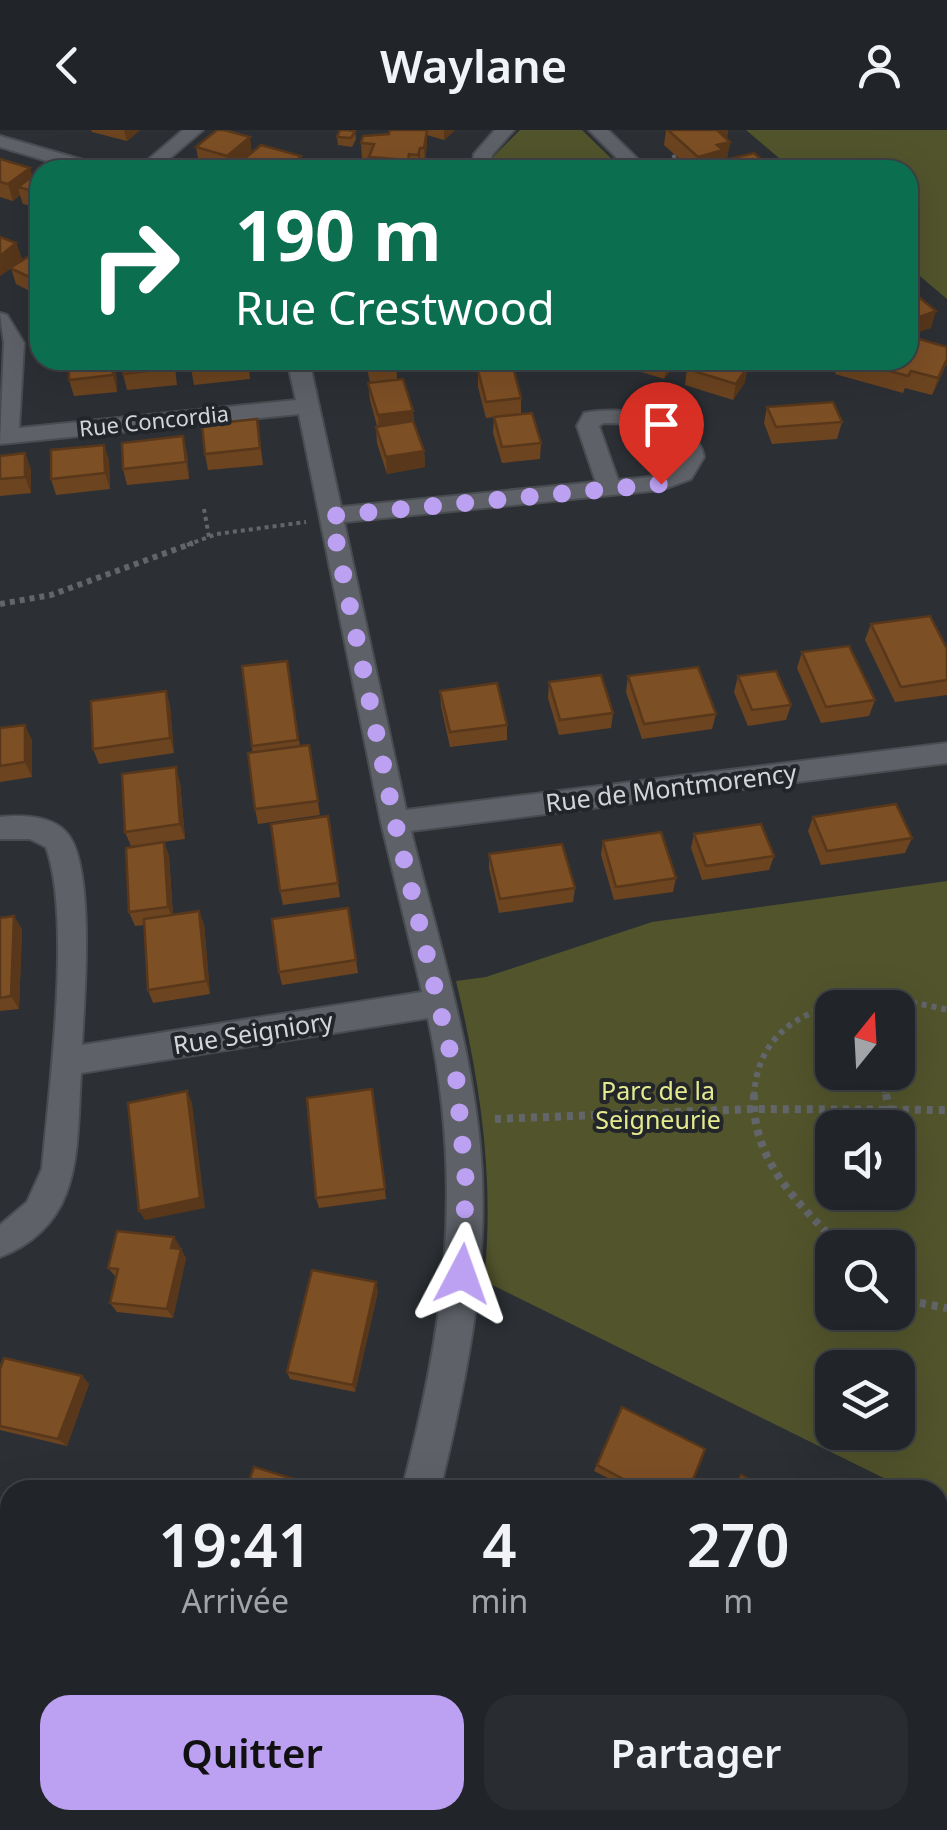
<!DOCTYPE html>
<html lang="fr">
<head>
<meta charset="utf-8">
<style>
	body { margin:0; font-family:"Noto Sans",sans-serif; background:#292c30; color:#f1f3f6; height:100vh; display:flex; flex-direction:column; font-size:38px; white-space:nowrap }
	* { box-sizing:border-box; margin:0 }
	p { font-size:32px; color:#a2a4a8 }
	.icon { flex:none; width:55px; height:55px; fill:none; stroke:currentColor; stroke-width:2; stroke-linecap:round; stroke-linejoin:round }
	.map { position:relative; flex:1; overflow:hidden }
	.side { position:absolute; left:0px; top:1350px; width:948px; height:350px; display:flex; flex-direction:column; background:#212428; border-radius:30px 30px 0 0; box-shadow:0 10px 40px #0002,0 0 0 2px #3e4145 }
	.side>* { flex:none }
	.top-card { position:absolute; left:30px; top:30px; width:888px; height:210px; border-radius:30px; box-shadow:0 10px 40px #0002,0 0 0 2px #3e4145; background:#0b6e4f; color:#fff; overflow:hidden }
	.needle { width:65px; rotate:18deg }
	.fabs { position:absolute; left:815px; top:860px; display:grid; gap:20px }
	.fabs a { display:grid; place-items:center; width:100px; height:100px; border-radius:20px; background:#212428; box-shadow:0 10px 40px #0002,0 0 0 2px #3e4145; font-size:50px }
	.pin { position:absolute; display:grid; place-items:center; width:85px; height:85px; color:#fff; margin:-102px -42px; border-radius:50% 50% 50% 0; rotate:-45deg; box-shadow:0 0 10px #0007 }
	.pin .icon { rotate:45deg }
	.me { position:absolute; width:110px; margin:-55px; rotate:4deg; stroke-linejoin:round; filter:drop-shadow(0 0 8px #0008) }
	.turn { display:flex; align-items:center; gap:35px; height:210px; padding:0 40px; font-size:45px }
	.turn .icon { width:130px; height:130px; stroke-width:2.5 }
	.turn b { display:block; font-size:70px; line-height:85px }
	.eta { display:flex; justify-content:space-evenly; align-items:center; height:170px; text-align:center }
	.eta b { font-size:60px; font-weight:600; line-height:70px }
	.action { display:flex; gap:20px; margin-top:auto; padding:20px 40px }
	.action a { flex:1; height:115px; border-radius:30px; background:#bca0f2; color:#111; font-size:40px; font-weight:600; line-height:115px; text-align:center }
	.action a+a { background:#292c30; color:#f1f3f6 }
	header { display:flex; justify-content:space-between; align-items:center; height:130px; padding:0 40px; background:#212428; font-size:45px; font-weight:600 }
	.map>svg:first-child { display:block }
	.green { fill:#52542c; fill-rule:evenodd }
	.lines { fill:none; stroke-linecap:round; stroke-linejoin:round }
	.minor-casing { stroke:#494d51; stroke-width:4 }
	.path-far2 { stroke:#62666a; stroke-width:4; stroke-dasharray:4 4; stroke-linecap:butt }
	.path-far1 { stroke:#62666a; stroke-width:6; stroke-dasharray:5 5; stroke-linecap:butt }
	.path { stroke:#62666a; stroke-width:8; stroke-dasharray:6 6; stroke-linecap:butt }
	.minor { fill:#5e6268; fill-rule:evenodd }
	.wall { fill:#6c4420 }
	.shaded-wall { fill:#58371a }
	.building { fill:#7d4f25; stroke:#58371a; stroke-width:2.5 }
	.route { stroke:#bca0f2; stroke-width:18; stroke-dasharray:0 32.4 }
	.labels { text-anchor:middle; stroke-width:8; stroke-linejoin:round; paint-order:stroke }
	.far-street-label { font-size:22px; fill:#d3d6d9; stroke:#22262b }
	.street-label { font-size:25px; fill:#d3d6d9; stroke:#22262b }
	.park-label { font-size:25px; fill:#e5ea8e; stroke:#22262b }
</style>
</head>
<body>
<header><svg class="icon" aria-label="back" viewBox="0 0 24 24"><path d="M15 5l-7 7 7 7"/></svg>Waylane<svg class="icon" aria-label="person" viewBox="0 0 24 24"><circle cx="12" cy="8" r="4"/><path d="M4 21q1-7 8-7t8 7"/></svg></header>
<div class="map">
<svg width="947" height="1700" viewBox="0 0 947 1700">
	<rect width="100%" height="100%" fill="#2c3035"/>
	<g class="green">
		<path d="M520 0H582L623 40H493V27Z"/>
		<path d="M746 0H947V169L908 136V40H793Z"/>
		<path d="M947 751V1379L938 1374V1360H908L484 1151C495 1048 480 951 456 851L486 847 652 792ZM832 878H898V942H832ZM832 998H898V1062H832ZM832 1118H898V1182H832ZM832 1238H898V1302H832Z"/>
	</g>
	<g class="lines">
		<defs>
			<g id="minor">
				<path d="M183 0H203L156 40H136Z"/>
				<path d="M495 0H514L492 25 490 40H472L474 24Z"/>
				<path d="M589 0H608L649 40H629Z"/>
				<path d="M0 6 104 36 106 40H77L0 17Z"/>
				<path d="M0 183 7 185 24 213 19 298 296 270 287 230H309L341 377 596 352 577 296 584 283C617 275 698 285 704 327L691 349 661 360 344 392 406 680 947 613V633L411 701C436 802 468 902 479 1006 492 1125 468 1244 440 1360H402C445 1194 464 1058 428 888L81 943C76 1020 84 1094 0 1127V1095L27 1072 42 1039C49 960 72 788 46 717L30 709H0V687C21 685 50 685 66 702 96 733 84 870 82 915L422 862 381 692 299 284 0 314 4 213ZM604 293C629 293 674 298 682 327 668 350 642 347 618 350L599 296Z"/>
				<path d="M938 1623 947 1627V1670L938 1666Z"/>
				<path d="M299 1690H341L338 1700H296Z"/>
			</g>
		</defs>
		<use href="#minor" class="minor-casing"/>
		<g class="path-far2">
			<path d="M676 26 670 28 681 37"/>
			<path d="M204 379 209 407"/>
			<path d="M187 415 217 404 306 392"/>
		</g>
		<g class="path-far1">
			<path d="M0 474 51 465 193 413"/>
			<path d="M883 948 886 967"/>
			<path d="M754 967C758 868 871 859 947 880"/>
		</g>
		<g class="path">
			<path d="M754 964C751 1031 799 1074 842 1118"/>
			<path d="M886 964 892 998"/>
			<path d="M495 989 752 979 947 980"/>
			<path d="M898 1164 910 1171 947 1178"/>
		</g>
		<use href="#minor" class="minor"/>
	</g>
	<g class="wall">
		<path d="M91 0H140L127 11 92 2Z"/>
		<path d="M390 0H455L444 10 427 5 425 34H420L419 40H370L369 30 362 29 361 13 389 4Z"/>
		<path d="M666 0H728L727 9 730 12 727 28 722 29 721 31 773 40H716V38L707 40H692L664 15Z"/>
		<path d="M355 1 356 9 352 17 338 15 337 7Z"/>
		<path d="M196 17 301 26 303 40H246L244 30 232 40H222L199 33Z"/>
		<path d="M0 29 32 47 40 41V78L23 74 20 65 13 71 0 67Z"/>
		<path d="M0 107 16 113 22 129 12 137 40 123V166L16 154 11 138 0 146Z"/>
		<path d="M69 230H113L116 242 117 262 74 266 69 250Z"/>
		<path d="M122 230H174L177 255 127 260 123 244Z"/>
		<path d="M248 230 250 249 194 255 191 238Z"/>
		<path d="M365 230H396L397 249 370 252Z"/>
		<path d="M545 230H596L595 235 548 241Z"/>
		<path d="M620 230H675V234L664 249 619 235Z"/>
		<path d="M839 230H908L947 233 932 265 905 258 903 263 835 244Z"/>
		<path d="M687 239 745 252 733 270 685 255Z"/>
		<path d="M478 240 521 268V284L541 313 540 329 502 333 493 303 494 287 486 288 478 257Z"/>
		<path d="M368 253 413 281 414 292 424 321 425 337 387 344 377 313 376 297 377 296 370 270Z"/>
		<path d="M767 277 842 292 837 309 772 314 764 293Z"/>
		<path d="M257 289 263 335 208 340 205 324Z"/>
		<path d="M104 315 109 331 110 359 56 365 51 349Z"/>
		<path d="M25 323 31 340V363L0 366V326Z"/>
		<path d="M187 323 189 349 127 355 123 339Z"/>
		<path d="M871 494 947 519V565L895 572 865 510Z"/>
		<path d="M802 522 875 570 869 586 821 593 797 538Z"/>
		<path d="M287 531 300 616 309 615 320 685 258 694 255 679 252 616Z"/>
		<path d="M628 546 716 584 712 599 642 609 626 562Z"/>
		<path d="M738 546 791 575 786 590 748 596 734 562Z"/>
		<path d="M549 552 613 583 611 598 559 605 548 568Z"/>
		<path d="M166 561 170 576 174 623 99 634 93 619Z"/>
		<path d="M440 561 507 595V610L450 617 441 576Z"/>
		<path d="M0 598 32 610V647L0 652Z"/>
		<path d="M180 652 185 709 131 716 125 702Z"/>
		<path d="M328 686 340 767 283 775 280 761Z"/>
		<path d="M813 687 912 708 905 723 821 735 808 701Z"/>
		<path d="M694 704 774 726 769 740 702 750 691 718Z"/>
		<path d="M603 711 676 748 673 762 614 770 601 725Z"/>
		<path d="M164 712 169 726 173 785 204 794 210 864 153 873 148 860 144 795 135 796 129 782Z"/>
		<path d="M489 724 575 758 573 772 499 783 489 738Z"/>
		<path d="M348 778 358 843 282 855 279 842Z"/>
		<path d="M0 788 22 799 19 879 0 881Z"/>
		<path d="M372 959 386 1069 319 1078 316 1068Z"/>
		<path d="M180 1116 179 1119 186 1128 173 1188 117 1182 110 1173 116 1147 108 1138Z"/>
		<path d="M378 1161 355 1262 290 1249 287 1242Z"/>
		<path d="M0 1234 82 1246 89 1254 67 1316 0 1300Z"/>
		<path d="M622 1277 689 1360H631L594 1341Z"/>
		<path d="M741 1690H875L893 1700H738Z"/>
	</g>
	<g class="shaded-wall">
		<path d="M124 0H140L127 11Z"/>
		<path d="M427 0V15L425 34 424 18Z"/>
		<path d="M444 0H455L444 10Z"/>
		<path d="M723 0H728L726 12H730L727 28 722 29 721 36 717 32 716 38 707 40H696L698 27 718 1Z"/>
		<path d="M250 7 252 24 232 40H229L227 26Z"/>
		<path d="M420 18V34L418 40V25Z"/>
		<path d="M301 26 303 40H286Z"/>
		<path d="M30 38 35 54 18 57 20 65 13 71 8 54Z"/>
		<path d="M16 113 22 129 0 146V126Z"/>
		<path d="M936 181 931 198 908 206V191Z"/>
		<path d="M947 229V233L932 265 938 248Z"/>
		<path d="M112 230 116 242 117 262 113 245Z"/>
		<path d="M668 230H675V234L664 249Z"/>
		<path d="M748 236 745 252 733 270 736 254Z"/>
		<path d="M413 281 414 297 379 302 378 285Z"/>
		<path d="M183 306 187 323 189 349 186 332Z"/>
		<path d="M104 315 109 331 110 359 105 343Z"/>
		<path d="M424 321 425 337 387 344 386 327Z"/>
		<path d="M25 323 31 340V363L25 347Z"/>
		<path d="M166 561 170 576 174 623 170 608Z"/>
		<path d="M25 595 32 610V647L25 632Z"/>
		<path d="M176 637 180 652 185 709 180 694Z"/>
		<path d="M164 712 169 726 173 790 168 777Z"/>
		<path d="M199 781 204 794 210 864 206 851Z"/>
		<path d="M14 786 22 799 19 879 11 866Z"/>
		<path d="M187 961 192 973 205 1078 145 1090 139 1081Z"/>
		<path d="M174 1107 180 1116 177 1128 171 1118Z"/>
		<path d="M181 1119 186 1128 173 1188 167 1179Z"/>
		<path d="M376 1152 378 1161 355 1262 353 1255Z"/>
		<path d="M82 1246 89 1254 67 1316 58 1309Z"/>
		<path d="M0 1525 10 1531V1536L0 1530Z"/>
		<path d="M190 1690H196L191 1700H185Z"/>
	</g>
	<g class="building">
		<path d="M217 0H224L250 7 227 26 196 17Z"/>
		<path d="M340 0H346L355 1 351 8 337 7Z"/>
		<path d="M390 0H427L424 18H420L418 25 409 24 408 30 369 27 374 14 361 13 363 6 389 4Z"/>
		<path d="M668 0H723L718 1 730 12 717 15 723 20 698 27Z"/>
		<path d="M261 15 301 26 286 40 244 29Z"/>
		<path d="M754 23 773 40H725L717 32Z"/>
		<path d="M0 29 30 38 8 54 0 52Z"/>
		<path d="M40 41V63L18 57Z"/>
		<path d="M0 107 16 113 0 126Z"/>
		<path d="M37 121 40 123V152L10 138Z"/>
		<path d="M908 158 936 181 908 191Z"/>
		<path d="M919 209 947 217V229L938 248 911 241 908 246 849 230H908V224L911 225Z"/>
		<path d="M69 230H112L113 245 69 250Z"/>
		<path d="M122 230H173V238L123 244Z"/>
		<path d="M190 230H247L248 233 191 238Z"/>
		<path d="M367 230H396V232L369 235Z"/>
		<path d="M694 230H729L748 236 736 254 687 239Z"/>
		<path d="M513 237 521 268 486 272 478 240Z"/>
		<path d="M403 249 413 281 378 285 368 253Z"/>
		<path d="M833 272 842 292 776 297 767 277Z"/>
		<path d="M532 283 541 313 502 317 494 287Z"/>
		<path d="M257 289 260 318 205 324 202 295Z"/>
		<path d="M413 291 424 321 386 327 376 297Z"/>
		<path d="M183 306 186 332 123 339 122 313Z"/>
		<path d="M104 315 105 343 51 349V320Z"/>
		<path d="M25 323V347L0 349V326Z"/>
		<path d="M930 486 947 519V550L901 557 871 494Z"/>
		<path d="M849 516 875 570 826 577 802 522Z"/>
		<path d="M287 531 298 610 252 616 242 536Z"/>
		<path d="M698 537 716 584 644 594 628 546Z"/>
		<path d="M776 541 791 575 752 580 738 546Z"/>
		<path d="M601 545 613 583 560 590 549 552Z"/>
		<path d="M497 553 507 595 450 602 440 561Z"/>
		<path d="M166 561 170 608 93 619 91 571Z"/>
		<path d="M25 595V632L0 636V598Z"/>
		<path d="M309 615 318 671 255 679 248 623Z"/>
		<path d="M176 637 180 694 125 702 122 644Z"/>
		<path d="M896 674 912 708 827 721 813 687Z"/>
		<path d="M328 686 338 753 280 761 271 694Z"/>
		<path d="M761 694 774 726 706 736 694 704Z"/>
		<path d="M661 702 676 748 616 757 603 711Z"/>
		<path d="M164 712 168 777 129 782 126 718Z"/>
		<path d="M562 714 575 758 500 769 489 724Z"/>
		<path d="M348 778 356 830 279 842 272 789Z"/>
		<path d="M199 781 206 851 148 860 144 789Z"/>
		<path d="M14 786 11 866 0 868V788Z"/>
		<path d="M372 959 385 1059 316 1068 307 968Z"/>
		<path d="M187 961 200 1068 139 1081 128 973Z"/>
		<path d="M117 1101 174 1107 171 1118 181 1119 167 1179 110 1173 118 1139 108 1138Z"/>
		<path d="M312 1140 376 1152 353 1255 287 1242Z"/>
		<path d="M4 1228 82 1246 58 1309 0 1296V1239Z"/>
		<path d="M622 1277 705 1319 689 1360H644L597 1335Z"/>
		<path d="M254 1337 323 1358 322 1360H246Z"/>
		<path d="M741 1345 769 1360H735Z"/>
		<path d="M938 1447 947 1452V1466L938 1499Z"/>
		<path d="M0 1530 10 1536V1631L0 1624Z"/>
		<path d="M72 1690H190L185 1700H67Z"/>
		<path d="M749 1690H875L893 1700H745Z"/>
	</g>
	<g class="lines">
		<path class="route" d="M462 1144 466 1053 456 946 395 692 331 386 661 354"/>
	</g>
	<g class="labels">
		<g class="far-street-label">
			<text transform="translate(154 291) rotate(-6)" y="8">Rue Concordia</text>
		</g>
		<g class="street-label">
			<text transform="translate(671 658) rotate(-7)" y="9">Rue de Montmorency</text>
			<text transform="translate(253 903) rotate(-9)" y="9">Rue Seigniory</text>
		</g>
		<g class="park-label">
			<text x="658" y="970">Parc de la<tspan x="658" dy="29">Seigneurie</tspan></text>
		</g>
	</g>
</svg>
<div class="fabs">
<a><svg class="needle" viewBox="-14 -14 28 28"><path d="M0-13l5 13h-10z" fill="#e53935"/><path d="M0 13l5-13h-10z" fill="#a2a4a8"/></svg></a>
<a><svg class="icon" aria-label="sound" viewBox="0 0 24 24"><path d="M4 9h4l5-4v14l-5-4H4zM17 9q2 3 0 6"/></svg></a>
<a><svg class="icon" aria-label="search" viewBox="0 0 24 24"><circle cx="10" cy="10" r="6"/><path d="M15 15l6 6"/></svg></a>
<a><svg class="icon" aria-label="layers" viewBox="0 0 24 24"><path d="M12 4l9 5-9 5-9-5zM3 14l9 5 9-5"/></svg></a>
</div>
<div class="pin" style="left:661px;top:354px;background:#d93025"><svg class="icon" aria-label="arrive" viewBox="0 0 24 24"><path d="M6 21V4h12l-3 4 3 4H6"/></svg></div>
<svg class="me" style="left:462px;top:1144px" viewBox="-20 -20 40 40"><path d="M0-17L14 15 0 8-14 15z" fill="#bca0f2" stroke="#fff" stroke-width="4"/></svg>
<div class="top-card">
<div class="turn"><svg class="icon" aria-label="right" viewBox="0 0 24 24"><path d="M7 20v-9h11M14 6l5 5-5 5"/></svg><div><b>190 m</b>Rue Crestwood</div></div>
</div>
<section class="side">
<div class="eta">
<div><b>19:41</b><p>Arrivée</p></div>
<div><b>4</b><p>min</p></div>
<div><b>270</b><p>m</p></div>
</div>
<div class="action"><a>Quitter</a><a>Partager</a></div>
</section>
</div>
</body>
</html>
